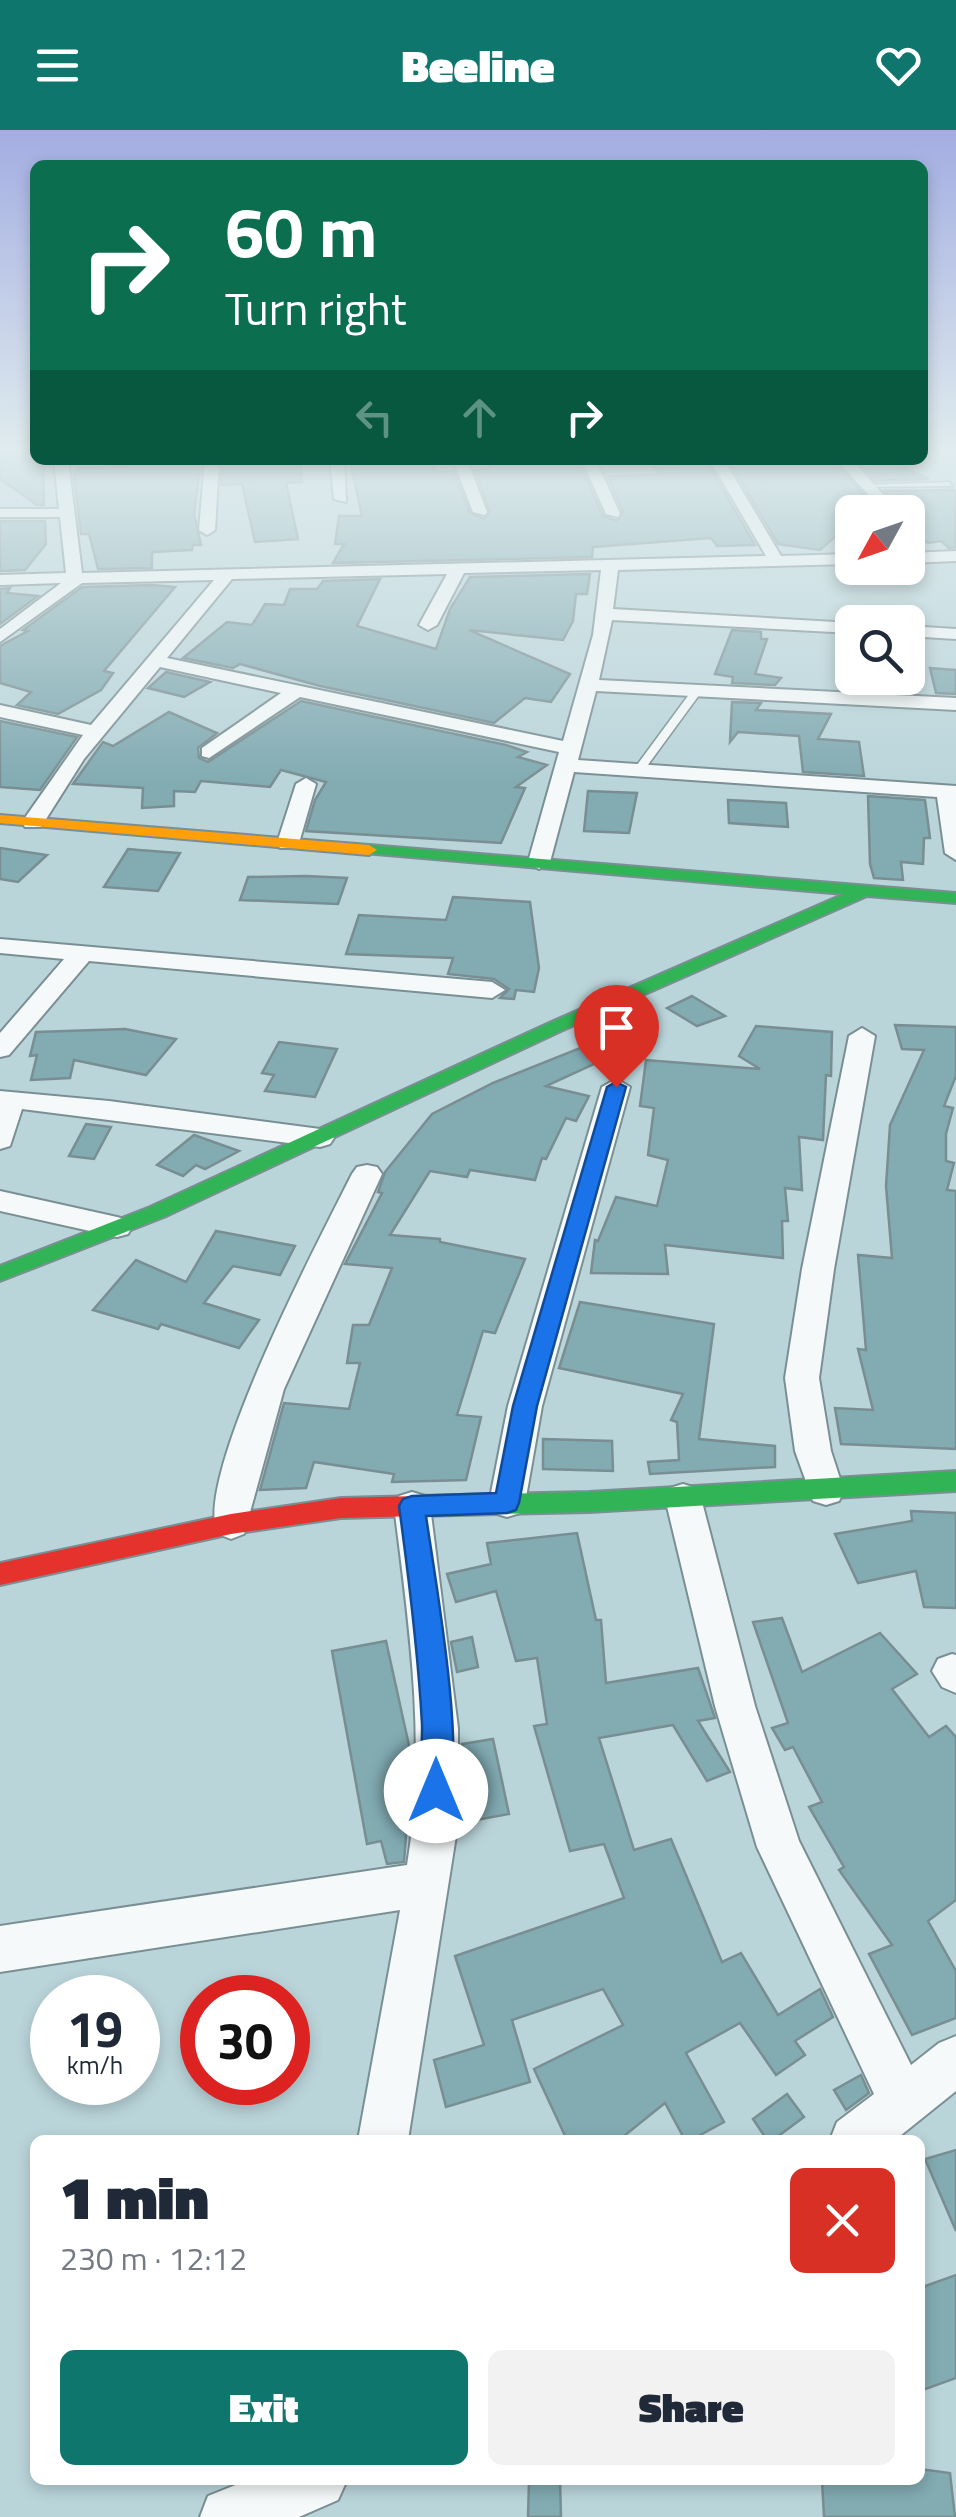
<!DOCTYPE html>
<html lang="en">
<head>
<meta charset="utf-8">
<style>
	body { margin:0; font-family:"Titillium Web",sans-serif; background:#f2f2f3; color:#1f2937; height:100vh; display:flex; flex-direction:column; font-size:38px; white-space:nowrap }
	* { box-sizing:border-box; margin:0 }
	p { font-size:32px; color:#747a83 }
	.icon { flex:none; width:55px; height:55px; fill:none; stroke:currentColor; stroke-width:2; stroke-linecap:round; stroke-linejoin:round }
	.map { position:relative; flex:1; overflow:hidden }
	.side { position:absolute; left:30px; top:2005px; width:895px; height:350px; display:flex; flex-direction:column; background:#fff; border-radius:15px; box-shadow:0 5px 15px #0003 }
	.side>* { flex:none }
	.guide { position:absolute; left:30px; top:30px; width:898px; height:305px; border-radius:15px; box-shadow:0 5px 15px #0003; background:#0b6e4f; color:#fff; overflow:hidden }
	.needle { width:65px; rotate:230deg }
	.controls { position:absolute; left:835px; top:365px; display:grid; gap:20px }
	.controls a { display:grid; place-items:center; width:90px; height:90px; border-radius:15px; background:#fff; box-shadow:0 5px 15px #0003; font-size:50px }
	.speed { position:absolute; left:30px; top:1845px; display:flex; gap:20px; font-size:50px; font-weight:700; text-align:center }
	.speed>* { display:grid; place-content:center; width:130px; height:130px; border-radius:50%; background:#fff; box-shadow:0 5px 15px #0003; line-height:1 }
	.speed small { font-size:25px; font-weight:400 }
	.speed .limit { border:15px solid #d22; background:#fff; color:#111 }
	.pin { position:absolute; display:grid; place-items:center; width:85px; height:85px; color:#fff; margin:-102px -42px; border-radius:50% 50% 50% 0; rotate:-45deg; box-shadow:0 0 10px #0007 }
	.pin .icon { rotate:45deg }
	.me { position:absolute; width:110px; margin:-55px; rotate:0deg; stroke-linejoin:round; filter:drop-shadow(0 0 8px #0008) }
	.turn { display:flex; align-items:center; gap:35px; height:210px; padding:0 30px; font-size:45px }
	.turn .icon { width:130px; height:130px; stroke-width:2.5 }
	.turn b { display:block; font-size:70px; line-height:85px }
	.lanes { display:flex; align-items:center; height:95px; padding:0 30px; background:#0003; justify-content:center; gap:50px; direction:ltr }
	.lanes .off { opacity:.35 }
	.round { display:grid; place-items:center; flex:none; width:105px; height:105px; border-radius:15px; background:#f2f2f3 }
	.head { display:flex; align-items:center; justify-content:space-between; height:170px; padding:0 30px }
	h1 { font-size:60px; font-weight:800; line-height:75px }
	.primary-button { display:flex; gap:20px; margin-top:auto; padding:20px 30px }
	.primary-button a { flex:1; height:115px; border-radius:15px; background:#0f766e; color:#fff; font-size:40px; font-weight:800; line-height:115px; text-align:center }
	.primary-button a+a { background:#f2f2f3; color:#1f2937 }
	header { display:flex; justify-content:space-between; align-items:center; height:130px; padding:0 30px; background:#0f766e; color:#fff; font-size:45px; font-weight:800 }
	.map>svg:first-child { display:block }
	.building { fill:#82abb2; stroke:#798e92; stroke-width:2.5 }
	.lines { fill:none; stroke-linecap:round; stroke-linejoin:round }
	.lane-casing { stroke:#7a8f93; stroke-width:3 }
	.street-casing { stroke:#7a8f93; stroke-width:4 }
	.fast-casing { stroke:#7a8f93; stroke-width:4 }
	.slow-casing { stroke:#7a8f93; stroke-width:4 }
	.jam-casing { stroke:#7a8f93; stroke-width:4 }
	.lane { fill:#f5f9f9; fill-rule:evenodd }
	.street { fill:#f5f9f9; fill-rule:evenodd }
	.fast { fill:#30b455; fill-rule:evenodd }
	.slow { fill:#ff9f0a; fill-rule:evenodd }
	.jam { fill:#e5322d; fill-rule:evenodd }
	.route { fill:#1a73e8; stroke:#114b97; stroke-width:2.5 }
</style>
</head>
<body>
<header><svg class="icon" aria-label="menu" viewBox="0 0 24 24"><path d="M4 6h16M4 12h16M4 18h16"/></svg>Beeline<svg class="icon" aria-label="heart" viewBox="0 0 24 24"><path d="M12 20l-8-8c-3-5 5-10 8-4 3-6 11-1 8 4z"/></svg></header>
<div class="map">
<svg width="956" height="2387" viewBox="0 0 956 2387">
	<rect width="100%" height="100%" fill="#bad5da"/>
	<g class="building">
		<path d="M0 320H35V330H43L44 375H37L0 349Z"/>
		<path d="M134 330H201L194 384 201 415H193L192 420 152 422V438L98 439 89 404H81L74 345 78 338 132 336Z"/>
		<path d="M223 330H300L302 352 286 353 298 409 255 412 242 354 221 355Z"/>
		<path d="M430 330 437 342 453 341 470 383 484 389 490 381 475 340 489 339 488 330H578L603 386 617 391 623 382 608 347 660 344 653 336 707 332 755 415 717 416 711 408 593 417 592 427 333 433 344 414H335L339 386H362L350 331Z"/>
		<path d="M833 330 879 382H852V415L838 404 820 420 778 414 729 331Z"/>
		<path d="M857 330H887L929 349 876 351Z"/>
		<path d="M952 360 956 361V417L949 418 941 411 928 413 908 399V382H903L885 361Z"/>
		<path d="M0 391H45L46 414 25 440 0 441Z"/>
		<path d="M590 444 587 464H576L573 491 563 510 469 500 570 544 551 572 525 568 494 593 320 556 240 534 233 538 183 528 227 492 252 495 265 474 284 475 290 459H317L323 451 380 449 357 496 436 519 450 479 470 447Z"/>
		<path d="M152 455 175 457 104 541 113 543 101 560 58 584 17 575 31 562 0 553V516L28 501 23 500 82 457Z"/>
		<path d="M10 458 7 463 38 466 0 494V459Z"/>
		<path d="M732 500 761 502V509H767L755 544 781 548 775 555 732 553 733 547 715 544Z"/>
		<path d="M930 538 956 540V564L936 563Z"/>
		<path d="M166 542 210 552 184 567 148 558Z"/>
		<path d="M301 571 506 615 527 622 518 627 547 635 516 657 525 658 501 713 306 701 315 670 326 652 281 640 270 657 201 651 195 662 174 661V676L142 678 143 658 73 654 103 612 113 616 169 582 217 603 198 618 199 628 208 632Z"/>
		<path d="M732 572 761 573 756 580 831 584 818 609 859 612 864 646 803 642 799 606 738 602 730 612Z"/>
		<path d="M0 591 77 607 40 660 0 657Z"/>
		<path d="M588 661 637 663 629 703 584 701Z"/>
		<path d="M868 666 925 670 930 708H924L923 734 901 732 903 750 874 748 870 734Z"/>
		<path d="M728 670 786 673 788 697 729 693Z"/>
		<path d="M0 718 47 725 18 752 0 749Z"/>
		<path d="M128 719 139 720 180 723 158 761 104 757Z"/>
		<path d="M306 746 347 748 338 774 240 770 248 747Z"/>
		<path d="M453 767 530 772 539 838 534 862 516 860 514 869 500 868 509 859 494 849 448 844 453 828 346 824 359 785 446 790Z"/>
		<path d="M692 866 725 886 697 896 667 878Z"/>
		<path d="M895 895 956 897V946L944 976 953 978 946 1004V1031L954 1033 947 1060 956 1061V1319L841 1314 835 1278 873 1280 858 1219 866 1220 858 1125 892 1128 886 1056 890 995 924 920 902 919Z"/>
		<path d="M756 896 832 902 831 946 826 945 823 1010 799 1007 802 1060 785 1058 788 1091H782L783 1128 665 1115 668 1144 591 1143 595 1110 598 1111 616 1067 657 1076 668 1030 648 1025 654 978 640 976 646 930 760 939 739 926Z"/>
		<path d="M125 899 176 909 146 945 74 930 70 948 31 950 37 925 30 926 36 902Z"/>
		<path d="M279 912 337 919 315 967 265 961 274 945 262 943Z"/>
		<path d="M595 912 603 930 546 956 589 966 576 991 566 988 546 1029 542 1028 535 1050 470 1040 467 1047 430 1041 390 1105 440 1109V1112L525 1129 495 1203 483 1201 457 1285 481 1287 466 1350 392 1352 394 1344 314 1332 306 1358 260 1360 284 1273 349 1279 360 1233H347L353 1195H369L392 1138 345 1134 382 1063 378 1062 385 1042 432 984 493 953Z"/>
		<path d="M86 994 111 997 94 1029 69 1026Z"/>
		<path d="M194 1005 239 1021 205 1039 196 1035 183 1046 157 1035Z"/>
		<path d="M216 1101 295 1116 280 1145 233 1136 204 1173 259 1190 239 1218 161 1194 158 1199 93 1180 136 1130 186 1152Z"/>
		<path d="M580 1172 714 1194 699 1309 775 1316V1337L650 1344 648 1332 679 1330 677 1292 671 1290 683 1264 559 1238Z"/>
		<path d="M543 1309 612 1311 613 1341 543 1339Z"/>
		<path d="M911 1381 956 1383V1478L924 1477 916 1441 858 1453 835 1404 912 1391Z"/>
		<path d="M577 1403 596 1490H601L606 1553 698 1538 715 1588 698 1591 730 1642 707 1651 673 1595 599 1608 634 1720 671 1709 722 1832 741 1823 778 1885 820 1859 833 1887 795 1911 805 1925 776 1945 740 1893 686 1923 724 1992 691 2010H685L665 1973 619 2010H567L534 1939 623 1895 603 1859 512 1890 530 1952 446 1977 434 1930 484 1915 455 1826 624 1768 604 1714 570 1721 534 1596 547 1594 537 1528 516 1531 496 1461 456 1472 447 1444 491 1434 487 1413Z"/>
		<path d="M782 1488 802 1542 880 1503 917 1544 892 1559 929 1607 946 1596 956 1607V1770L928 1791 956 1841V1888L912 1905 869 1824 892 1815 839 1740 844 1737 809 1677 822 1672 793 1617 785 1620 772 1598 788 1593 753 1492Z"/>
		<path d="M472 1507 478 1537 457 1542 451 1512Z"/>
		<path d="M386 1511 412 1629 404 1732 387 1734 381 1711 367 1714 332 1521Z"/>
		<path d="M493 1609 509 1684 476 1690 462 1614Z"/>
		<path d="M861 1945 869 1963 846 1980 834 1960Z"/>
		<path d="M787 1964 804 1987 773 2010H767L753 1989Z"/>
		<path d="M956 2020V2101L925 2029Z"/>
		<path d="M956 2145V2248L920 2261V2158Z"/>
		<path d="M920 2339 950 2343 955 2387H824L822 2350H920Z"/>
		<path d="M529 2350H560L561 2387H528Z"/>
	</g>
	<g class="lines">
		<defs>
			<g id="lane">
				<path d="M949 352 952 356 867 357 863 355Z"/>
				<path d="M693 559 702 561 642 643H634V639Z"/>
			</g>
			<g id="street">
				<path d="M54 330H68L82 443 766 426 710 330H724L781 426 852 424V434L618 440 613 479 852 493V503L612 490 599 550 956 568V580L596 561 578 630 956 656V730L945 723 937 667 574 642 550 732 539 739 528 732 559 622 300 567 209 628 202 626V618L281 563 160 537 84 629 41 697H25L22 692 83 605 0 587V575L91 595 214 450 82 453 0 512V499L61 453 0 455V445L66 443 60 387H0V379H59ZM601 440 593 505 563 611 167 528 232 449 447 444 419 495 428 500 437 495 464 443Z"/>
				<path d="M205 330H219L215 400 207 405 199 400Z"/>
				<path d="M330 330H344L346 372 334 369Z"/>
				<path d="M453 330H467L487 382 485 385 473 382Z"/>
				<path d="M582 330H596L620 384 618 387 606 384Z"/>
				<path d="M837 330H852L899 382H884Z"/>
				<path d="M956 421V431L908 433V423Z"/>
				<path d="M908 496 956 499V509L908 506Z"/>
				<path d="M306 648 316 654 299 713 296 718H280L277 713 296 654Z"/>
				<path d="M0 809 492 852 505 860 492 868 89 831 9 925 0 927V903L64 829 0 823Z"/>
				<path d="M862 898 875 906 834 1139 819 1248 831 1321 844 1361 839 1371 826 1375 813 1371 795 1321 785 1248 802 1139 849 906Z"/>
				<path d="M616 949 630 957 542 1276 525 1373 520 1383 507 1387 494 1383 489 1373 508 1276 602 957Z"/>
				<path d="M0 961 109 971 320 999 330 1002 334 1008 330 1014 320 1017 22 979 10 1016 0 1019Z"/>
				<path d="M367 1035 377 1037 382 1044 284 1259 244 1404 231 1409 218 1404C191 1351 323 1102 352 1044L357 1037Z"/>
				<path d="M0 1061 117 1087 128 1090 132 1097 128 1104 117 1107 0 1081Z"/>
				<path d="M683 1354 696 1358 701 1368 755 1576 799 1711 911 1935 939 1913 956 1906V1961L895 2010H830L837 1992 874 1964 757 1717 715 1576 665 1368 670 1358Z"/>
				<path d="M412 1362 425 1366 430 1376 458 1598V1693L408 2010H358L400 1780 0 1842V1796L407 1735C427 1616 409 1495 394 1376L399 1366Z"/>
				<path d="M952 1524 956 1525V1563L942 1557 932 1541 938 1529Z"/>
				<path d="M248 2350H347L338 2370 299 2387H200L208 2366Z"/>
			</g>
			<g id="fast">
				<path d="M369 715 956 763V773L867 766 561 901 164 1087 0 1151V1136L150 1077 549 893 844 764 364 723V717Z"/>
				<path d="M956 1341V1361L589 1382 457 1385 448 1382 444 1375 448 1368 457 1365 589 1362Z"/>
			</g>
			<path id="slow" d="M0 685 369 715 377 720 369 725 0 693Z"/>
			<path id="jam" d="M457 1365 466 1368 470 1375 466 1382 457 1385 341 1388 231 1404 0 1455V1433L231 1384 341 1368Z"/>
		</defs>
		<use href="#lane" class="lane-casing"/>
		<use href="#street" class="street-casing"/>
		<use href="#fast" class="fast-casing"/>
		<use href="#slow" class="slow-casing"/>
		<use href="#jam" class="jam-casing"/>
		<use href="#lane" class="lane"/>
		<use href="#street" class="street"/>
		<use href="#fast" class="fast"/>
		<use href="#slow" class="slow"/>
		<use href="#jam" class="jam"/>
	</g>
	<linearGradient id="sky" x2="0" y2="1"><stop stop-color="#a3ade2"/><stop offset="0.49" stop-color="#e0ecee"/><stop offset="1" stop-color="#e0ecee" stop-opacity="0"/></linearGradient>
	<rect width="956" height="654" fill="url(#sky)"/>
	<path class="route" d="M616 952 626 957 537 1276 519 1373 516 1380 507 1383 426 1386C434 1442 467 1626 447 1671L436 1675 426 1671C416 1649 423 1618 422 1594 418 1521 409 1449 399 1376L403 1369 412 1366 496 1363 513 1276 607 957Z"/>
</svg>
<div class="controls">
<a><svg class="needle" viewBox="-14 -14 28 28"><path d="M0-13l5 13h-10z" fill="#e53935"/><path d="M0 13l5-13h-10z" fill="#747a83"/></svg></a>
<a><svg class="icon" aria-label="search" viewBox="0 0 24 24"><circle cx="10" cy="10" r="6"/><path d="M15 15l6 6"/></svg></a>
</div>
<div class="speed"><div>19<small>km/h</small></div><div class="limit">30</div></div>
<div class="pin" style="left:616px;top:957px;background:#d93025"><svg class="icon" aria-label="arrive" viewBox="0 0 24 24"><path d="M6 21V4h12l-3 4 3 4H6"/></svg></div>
<svg class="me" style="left:436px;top:1661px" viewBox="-20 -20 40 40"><circle r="19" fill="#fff"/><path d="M0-13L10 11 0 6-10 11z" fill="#1a73e8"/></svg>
<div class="guide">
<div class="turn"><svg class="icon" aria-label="right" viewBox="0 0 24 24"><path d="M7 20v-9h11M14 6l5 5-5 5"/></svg><div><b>60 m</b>Turn right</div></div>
<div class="lanes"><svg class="icon off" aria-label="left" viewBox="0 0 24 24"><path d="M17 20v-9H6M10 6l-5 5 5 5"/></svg><svg class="icon off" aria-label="ahead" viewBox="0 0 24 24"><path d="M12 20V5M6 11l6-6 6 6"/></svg><svg class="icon" aria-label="right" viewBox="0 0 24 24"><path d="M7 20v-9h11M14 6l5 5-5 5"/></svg></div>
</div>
<section class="side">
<div class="head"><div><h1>1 min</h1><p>230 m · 12:12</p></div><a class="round" style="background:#d93025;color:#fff"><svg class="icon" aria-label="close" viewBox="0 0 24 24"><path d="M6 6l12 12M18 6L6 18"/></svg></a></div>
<div class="primary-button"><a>Exit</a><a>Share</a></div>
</section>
</div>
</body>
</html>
